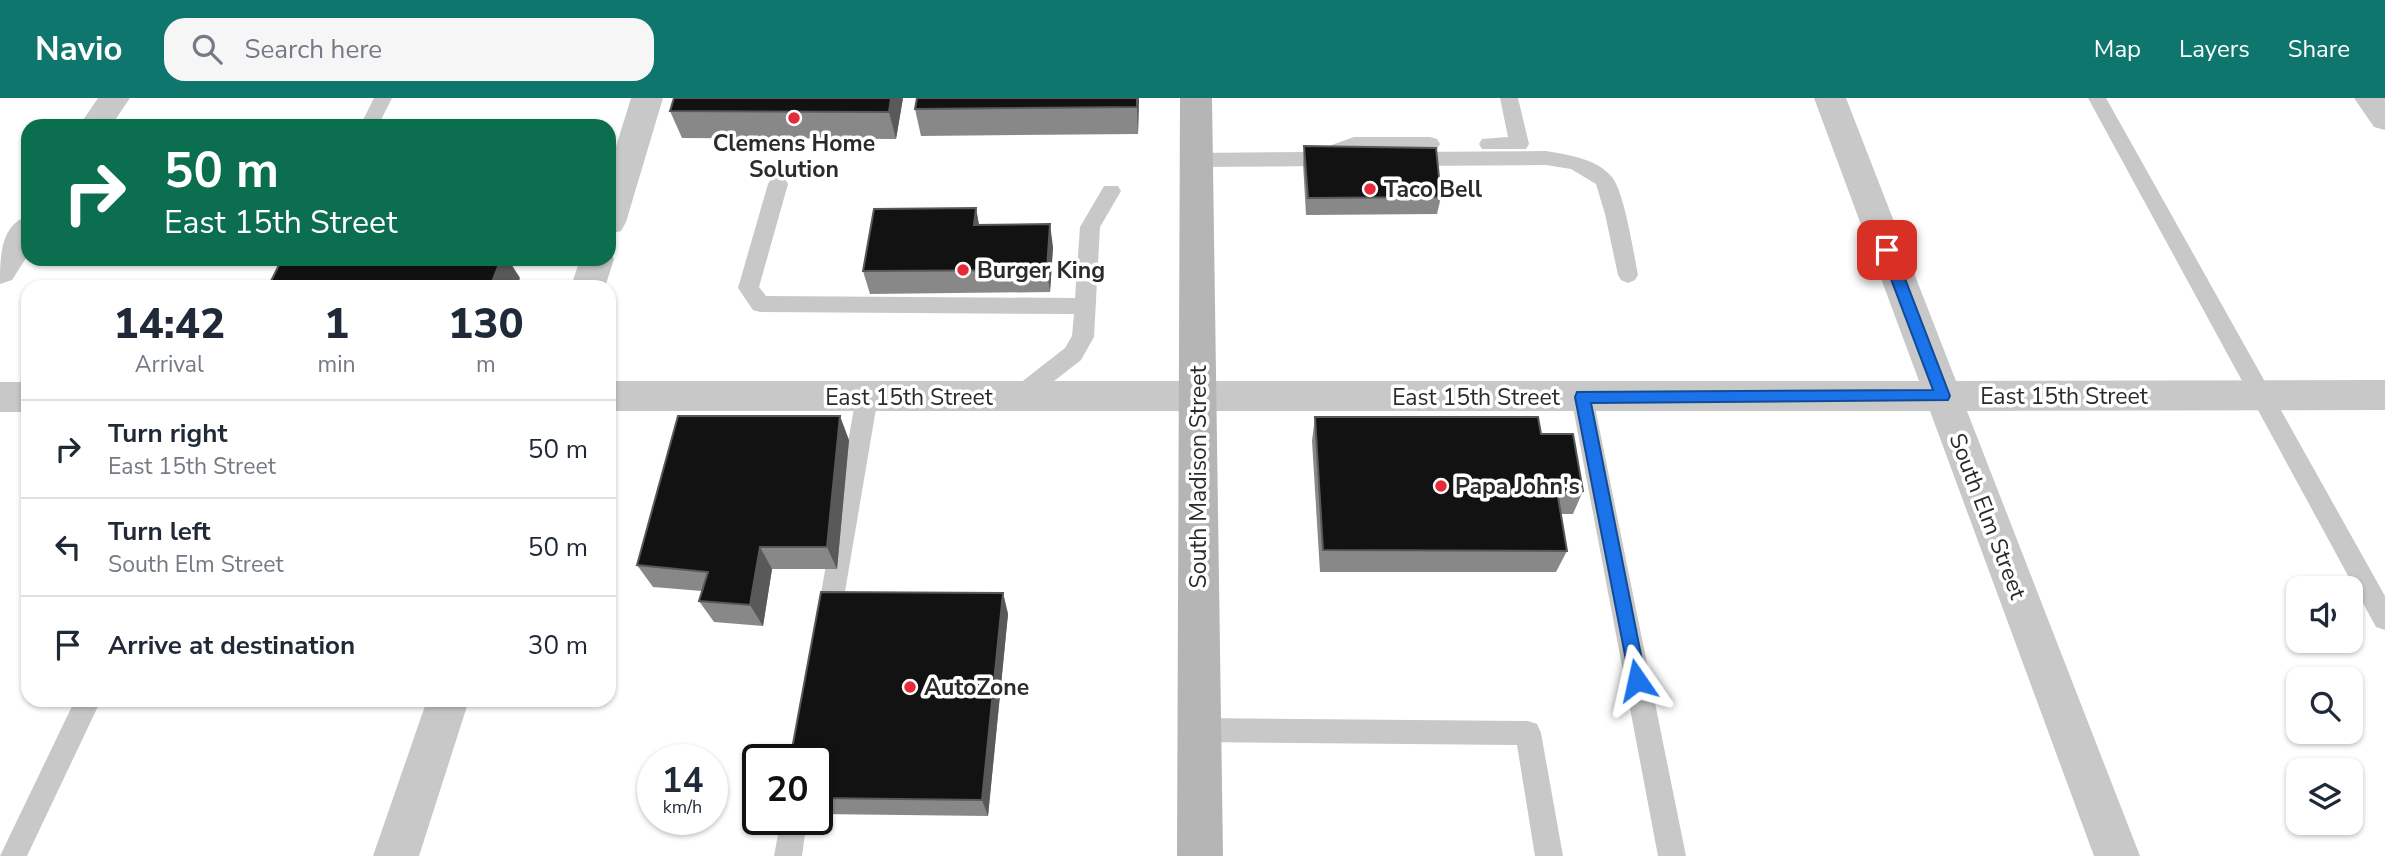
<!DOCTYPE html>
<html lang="en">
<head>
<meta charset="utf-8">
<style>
	body { margin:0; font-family:"Nunito Sans",sans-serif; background:#f6f6f7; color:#1f2937; height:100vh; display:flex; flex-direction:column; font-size:26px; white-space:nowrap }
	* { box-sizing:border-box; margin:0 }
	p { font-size:23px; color:#747a83 }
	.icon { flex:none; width:38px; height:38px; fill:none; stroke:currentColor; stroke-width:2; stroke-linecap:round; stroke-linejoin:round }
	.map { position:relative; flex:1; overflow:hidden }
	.side { position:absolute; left:21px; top:182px; width:595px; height:427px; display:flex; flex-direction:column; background:#fff; border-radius:21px; box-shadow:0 2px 5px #0004 }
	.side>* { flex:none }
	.top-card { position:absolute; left:21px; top:21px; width:595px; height:147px; border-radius:21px; box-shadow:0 2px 5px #0004; background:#0b6e4f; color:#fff; overflow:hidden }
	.buttons { position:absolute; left:2286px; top:478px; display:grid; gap:14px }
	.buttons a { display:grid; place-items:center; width:77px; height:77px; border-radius:14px; background:#fff; box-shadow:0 2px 5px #0004; font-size:35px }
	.speed { position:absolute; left:637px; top:646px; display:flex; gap:14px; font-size:35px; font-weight:700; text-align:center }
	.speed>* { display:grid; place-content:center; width:91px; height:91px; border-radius:50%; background:#fff; box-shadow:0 2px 5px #0004; line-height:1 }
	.speed small { font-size:18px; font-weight:400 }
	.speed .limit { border:4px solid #111; border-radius:10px; background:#fff; color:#111 }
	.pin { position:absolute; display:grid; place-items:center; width:60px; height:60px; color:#fff; margin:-30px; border-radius:14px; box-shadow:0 4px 10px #0006 }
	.me { position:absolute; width:77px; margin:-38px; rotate:349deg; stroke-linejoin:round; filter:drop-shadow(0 0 5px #0008) }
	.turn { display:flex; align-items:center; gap:24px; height:147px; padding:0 28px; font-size:32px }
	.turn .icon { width:91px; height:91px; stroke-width:2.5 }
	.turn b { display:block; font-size:49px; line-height:60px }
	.eta { display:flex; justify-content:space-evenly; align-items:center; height:119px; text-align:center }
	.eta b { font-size:42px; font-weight:800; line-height:49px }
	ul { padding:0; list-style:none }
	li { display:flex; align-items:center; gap:21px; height:98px; padding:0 28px; border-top:2px solid #e0e1e3 }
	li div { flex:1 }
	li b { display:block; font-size:26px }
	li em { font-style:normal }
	header { display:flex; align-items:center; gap:42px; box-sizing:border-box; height:98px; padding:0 35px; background:#0f766e; color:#fff }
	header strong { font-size:33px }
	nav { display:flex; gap:38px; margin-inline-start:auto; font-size:24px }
	.search { width:490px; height:63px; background:#f6f6f7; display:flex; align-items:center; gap:18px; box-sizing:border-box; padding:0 24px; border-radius:21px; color:#747a83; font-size:26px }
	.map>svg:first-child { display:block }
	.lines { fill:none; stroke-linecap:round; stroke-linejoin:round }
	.lane { fill:#c8c8c8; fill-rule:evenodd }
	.street { fill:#c8c8c8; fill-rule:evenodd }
	.secondary { fill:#b5b5b5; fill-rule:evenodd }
	.wall { fill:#888 }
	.shaded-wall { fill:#595959 }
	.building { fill:#121212; stroke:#595959; stroke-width:2 }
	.route { fill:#1a73e8; stroke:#114b97; stroke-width:2 }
	.poi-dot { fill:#e62a39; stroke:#fff; stroke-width:2.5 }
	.labels { text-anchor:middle; stroke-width:7; stroke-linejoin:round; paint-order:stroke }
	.poi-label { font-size:23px; font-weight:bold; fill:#2b2b2b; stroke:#fff; text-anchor:start }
	.street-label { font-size:23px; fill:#2b2b2b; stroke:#fff }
</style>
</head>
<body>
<header>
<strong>Navio</strong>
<div class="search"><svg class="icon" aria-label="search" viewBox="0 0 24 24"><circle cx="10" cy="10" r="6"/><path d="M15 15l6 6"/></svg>Search here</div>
<nav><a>Map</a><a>Layers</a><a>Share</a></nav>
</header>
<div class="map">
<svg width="2385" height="758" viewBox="0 0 2385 758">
	<rect width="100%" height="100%" fill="#fff"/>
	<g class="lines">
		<g class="lane">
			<path d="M374 0H392L378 28H360Z"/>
			<path d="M1500 0H1518L1529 46 1526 51H1482L1479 46 1482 41 1508 39Z"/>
			<path d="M2088 0H2106L2385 498V532L2376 529Z"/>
			<path d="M1354 39H1430L1437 41 1440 46 1437 51 1430 53H1355L1341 58 1343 61 1340 66 1333 68 1196 69 1189 67 1186 62 1189 57 1196 55 1312 54Z"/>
			<path d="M1546 53C1568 57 1595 60 1611 78 1624 91 1634 157 1638 177L1635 182 1628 185 1621 182 1618 177 1605 116 1596 86 1571 71 1546 67 1406 68 1399 66 1396 61 1399 56 1406 54Z"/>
			<path d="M778 79 785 81 788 86 759 189 766 198 1075 200 1080 129 1104 88H1118L1121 93 1100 129 1094 239 1081 262 1026 305 1018 308 1010 305 1007 299 1010 293 1065 250 1072 238 1074 216 760 214 753 212 738 190 768 86 771 81Z"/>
			<path d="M867 290 875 293 878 299 840 523 837 531 828 534 819 531 816 523 856 299 859 293Z"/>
			<path d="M1582 290 1590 293 1593 299 1686 758H1658L1571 299 1574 293Z"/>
			<path d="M75 602H101L27 758H0Z"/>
			<path d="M1199 620 1528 623 1537 626 1541 635 1563 758H1535L1517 647 1199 644 1190 641 1186 632 1190 623Z"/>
			<path d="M781 721H807L802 758H774Z"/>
		</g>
		<g class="street">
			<path d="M98 0H130L111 28H79Z"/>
			<path d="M631 0H663L626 124 621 133 609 136V71Z"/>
			<path d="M1814 0H1846L1956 283 2385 282V312L1967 313 2140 758H2094L1930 313H609V283H1919Z"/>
			<path d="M2354 0H2385V32L2374 29Z"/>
			<path d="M28 118V157L12 182 0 186C0 159 0 127 28 118Z"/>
			<path d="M609 152 614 161 605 189H571L580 161H609Z"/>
			<rect x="0" y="284" width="28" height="30"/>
			<path d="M427 602H469L419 758H373Z"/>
		</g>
		<path class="secondary" d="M1180 0H1212L1223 758H1177Z"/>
	</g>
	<g class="wall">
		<path d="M903 0 896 41 682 40 670 13Z"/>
		<path d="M917 0H1139L1138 36 921 38 915 11Z"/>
		<path d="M1304 48 1441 99 1437 116 1306 117 1303 65Z"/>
		<path d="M976 110 979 127 1053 149 1050 194 870 196 863 173Z"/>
		<path d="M1315 319 1541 336 1583 393 1573 416H1561L1567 453 1556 474H1320L1312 343Z"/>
		<path d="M849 342 837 471H772L763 528 714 524 699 503 702 493 653 489 637 467Z"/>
		<path d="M1003 495 1008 516 988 718 817 716V662Z"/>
	</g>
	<g class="shaded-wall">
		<path d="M891 0H903L896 41 889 14Z"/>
		<path d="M1137 0H1139L1138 36 1137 9Z"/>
		<path d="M976 110 980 133 974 127Z"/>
		<path d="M1050 126 1053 149 1050 194 1047 172Z"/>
		<path d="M501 161H508L520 180 517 189H490Z"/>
		<path d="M840 318 849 342 837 471 827 449Z"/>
		<path d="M760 449 772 471 763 528 750 507Z"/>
		<path d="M1003 495 1008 516 988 718 982 702Z"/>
	</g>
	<g class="building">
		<path d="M674 0H891L889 14 670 13Z"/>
		<path d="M917 0H1137V9L915 11Z"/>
		<path d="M1304 48 1436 50 1441 99 1308 100Z"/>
		<path d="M976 110 974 127 1050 126 1047 172 863 173 874 111Z"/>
		<path d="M282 161H501L490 189H268Z"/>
		<path d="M678 318H840L827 449H760L750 507 699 503 708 474 637 467Z"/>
		<path d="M1315 319H1538L1541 336H1573L1583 393H1557L1567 453 1323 452Z"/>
		<path d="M821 494 1003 495 982 702 817 700V662H790Z"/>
	</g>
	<path class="route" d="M1887 146 1894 152 1950 298 1948 302 1591 305 1646 582 1643 588 1637 590 1631 588 1575 299 1577 294 1933 292 1880 152Z"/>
	<g class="poi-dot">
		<circle cx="794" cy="20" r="7"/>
		<circle cx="1370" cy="91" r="7"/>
		<circle cx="963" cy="172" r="7"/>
		<circle cx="1441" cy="388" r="7"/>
		<circle cx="910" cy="589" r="7"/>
	</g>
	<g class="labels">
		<g class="poi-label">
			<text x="794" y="53" text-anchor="middle">Clemens Home<tspan x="794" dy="26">Solution</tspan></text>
			<text x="1384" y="99">Taco Bell</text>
			<text x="977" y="180">Burger King</text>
			<text x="1455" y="396">Papa John's</text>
			<text x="924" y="597">AutoZone</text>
		</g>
		<g class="street-label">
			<text x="2064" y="306">East 15th Street</text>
			<text x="909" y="307">East 15th Street</text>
			<text x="1476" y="307">East 15th Street</text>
			<text transform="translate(1198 379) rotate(-90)" y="8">South Madison Street</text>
			<text transform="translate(1988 418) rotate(69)" y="8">South Elm Street</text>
		</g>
	</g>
</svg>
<div class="buttons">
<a><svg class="icon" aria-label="sound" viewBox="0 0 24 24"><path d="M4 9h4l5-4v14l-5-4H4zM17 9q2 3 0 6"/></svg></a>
<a><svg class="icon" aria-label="search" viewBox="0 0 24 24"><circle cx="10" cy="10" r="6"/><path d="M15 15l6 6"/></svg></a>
<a><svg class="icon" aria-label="layers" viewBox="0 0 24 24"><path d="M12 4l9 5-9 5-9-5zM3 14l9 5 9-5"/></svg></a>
</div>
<div class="speed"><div>14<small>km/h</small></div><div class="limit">20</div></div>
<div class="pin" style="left:1887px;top:152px;background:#d93025"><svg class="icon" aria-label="arrive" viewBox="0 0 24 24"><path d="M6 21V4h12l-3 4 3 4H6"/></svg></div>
<svg class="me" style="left:1637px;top:582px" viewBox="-20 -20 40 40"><path d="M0-17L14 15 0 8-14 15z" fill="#1a73e8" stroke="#fff" stroke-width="4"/></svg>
<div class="top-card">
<div class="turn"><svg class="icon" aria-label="right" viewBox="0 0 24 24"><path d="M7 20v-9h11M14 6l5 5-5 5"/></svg><div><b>50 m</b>East 15th Street</div></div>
</div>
<section class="side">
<div class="eta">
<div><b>14:42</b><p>Arrival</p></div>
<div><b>1</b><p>min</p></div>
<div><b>130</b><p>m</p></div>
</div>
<ul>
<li><svg class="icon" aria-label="right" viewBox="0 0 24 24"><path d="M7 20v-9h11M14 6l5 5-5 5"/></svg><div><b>Turn right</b><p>East 15th Street</p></div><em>50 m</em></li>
<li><svg class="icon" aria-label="left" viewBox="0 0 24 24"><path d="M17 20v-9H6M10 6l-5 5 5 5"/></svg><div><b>Turn left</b><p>South Elm Street</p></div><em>50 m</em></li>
<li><svg class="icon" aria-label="arrive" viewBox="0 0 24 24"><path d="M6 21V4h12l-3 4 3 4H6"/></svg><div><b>Arrive at destination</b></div><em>30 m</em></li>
</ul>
</section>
</div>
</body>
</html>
